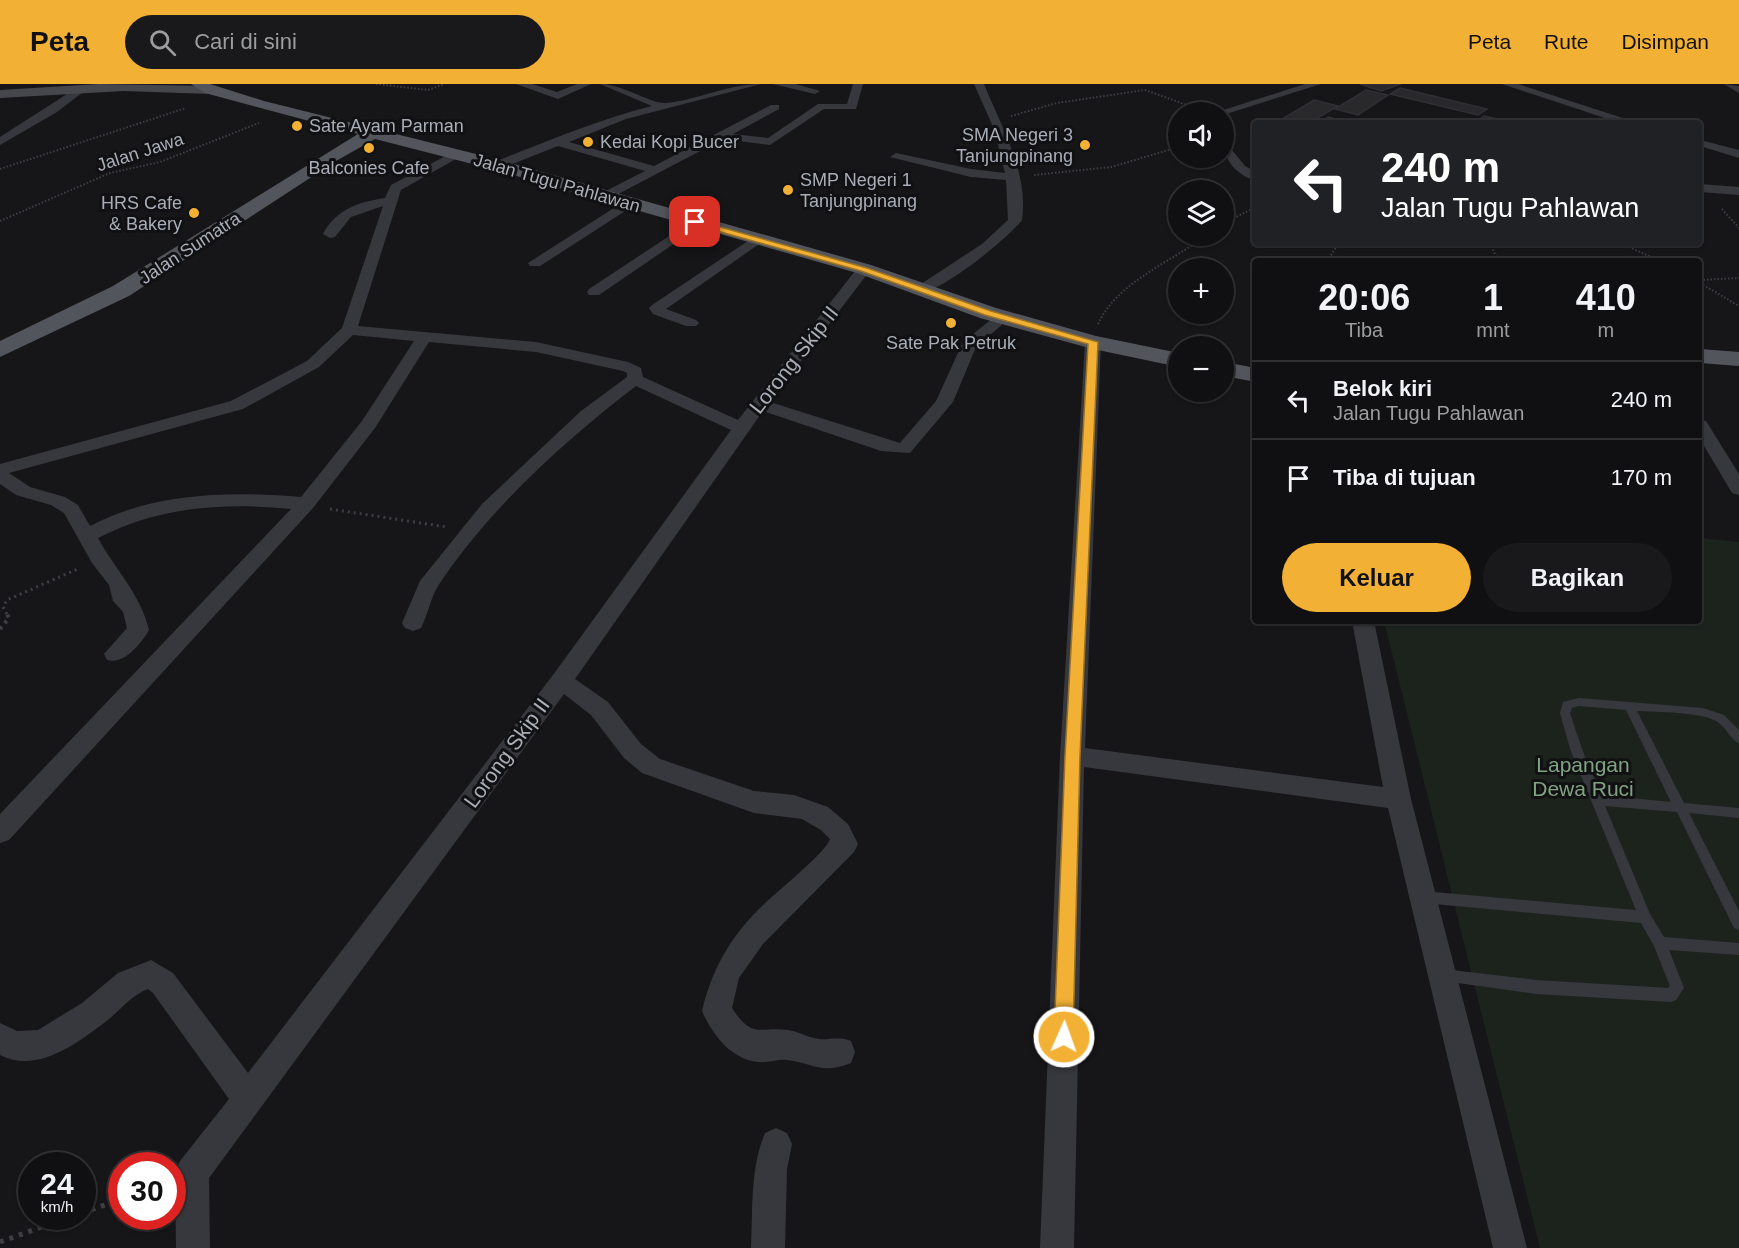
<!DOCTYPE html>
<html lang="id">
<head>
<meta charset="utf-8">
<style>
	body { margin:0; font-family:Arial,sans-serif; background:#19191b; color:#f1f3f6; height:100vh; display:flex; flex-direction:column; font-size:22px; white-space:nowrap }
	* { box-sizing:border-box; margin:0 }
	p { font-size:20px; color:#9c9d9f }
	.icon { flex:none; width:33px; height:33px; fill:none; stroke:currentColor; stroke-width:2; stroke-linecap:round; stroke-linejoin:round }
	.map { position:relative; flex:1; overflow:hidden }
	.details { position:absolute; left:1252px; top:174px; width:450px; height:366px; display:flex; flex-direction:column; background:#101012; border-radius:6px; box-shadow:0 2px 4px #0004,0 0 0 2px #303032 }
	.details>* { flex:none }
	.hud { position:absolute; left:1252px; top:36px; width:450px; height:126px; border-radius:6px; box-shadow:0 2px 4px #0004,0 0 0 2px #303032; background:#202124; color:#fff; overflow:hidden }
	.controls { position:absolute; left:1168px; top:18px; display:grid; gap:12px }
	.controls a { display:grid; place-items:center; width:66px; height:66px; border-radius:50%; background:#101012; box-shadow:0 2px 4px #0004,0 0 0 2px #303032; font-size:30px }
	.speed { position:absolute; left:18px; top:1068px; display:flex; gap:12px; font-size:30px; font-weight:700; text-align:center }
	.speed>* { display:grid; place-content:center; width:78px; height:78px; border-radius:50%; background:#101012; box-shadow:0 2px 4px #0004,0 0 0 2px #303032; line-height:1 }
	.speed small { font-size:15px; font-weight:400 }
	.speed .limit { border:9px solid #d22; background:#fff; color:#111 }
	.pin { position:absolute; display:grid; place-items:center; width:51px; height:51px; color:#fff; margin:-26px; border-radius:12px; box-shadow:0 3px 9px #0006 }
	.me { position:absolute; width:66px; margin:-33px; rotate:2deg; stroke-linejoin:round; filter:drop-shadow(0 0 4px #0008) }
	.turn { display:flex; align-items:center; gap:21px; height:126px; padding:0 30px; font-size:27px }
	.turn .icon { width:78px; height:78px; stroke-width:2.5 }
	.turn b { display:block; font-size:42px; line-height:51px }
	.eta { display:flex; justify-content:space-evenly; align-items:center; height:102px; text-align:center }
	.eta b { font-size:36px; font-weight:700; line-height:42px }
	.action { display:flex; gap:12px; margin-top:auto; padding:12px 30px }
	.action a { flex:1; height:69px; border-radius:36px; background:#f2b134; color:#111; font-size:24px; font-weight:700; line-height:69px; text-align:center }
	.action a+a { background:#19191b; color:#f1f3f6 }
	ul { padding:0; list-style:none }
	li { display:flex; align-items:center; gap:18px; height:78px; padding:0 30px; border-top:2px solid #303032 }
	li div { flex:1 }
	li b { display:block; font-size:22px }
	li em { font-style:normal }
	header { display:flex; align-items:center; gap:36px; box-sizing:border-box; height:84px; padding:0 30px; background:#f2b134; color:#111 }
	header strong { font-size:28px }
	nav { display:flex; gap:33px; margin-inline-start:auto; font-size:21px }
	.search { width:420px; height:54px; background:#19191b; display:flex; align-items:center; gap:15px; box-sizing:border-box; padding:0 21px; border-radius:33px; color:#9c9d9f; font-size:22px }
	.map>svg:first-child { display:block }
	.green { fill:#1c231d }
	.building { fill:#29292c; stroke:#303034; stroke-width:1.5 }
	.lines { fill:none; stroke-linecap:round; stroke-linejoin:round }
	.path-far3 { stroke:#3d3f44; stroke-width:2; stroke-dasharray:1.5 2; stroke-linecap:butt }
	.path-far2 { stroke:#3d3f44; stroke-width:3; stroke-dasharray:2 4; stroke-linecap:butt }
	.path-far1 { stroke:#3d3f44; stroke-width:4; stroke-dasharray:3 4.5; stroke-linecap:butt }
	.path { stroke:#3d3f44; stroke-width:5; stroke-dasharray:4 6; stroke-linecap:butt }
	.lane { fill:#37383d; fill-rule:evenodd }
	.street { fill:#37383d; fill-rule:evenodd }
	.secondary { fill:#45474d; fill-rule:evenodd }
	.primary { fill:#53555c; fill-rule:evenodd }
	.route { fill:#f2b134; stroke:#9d7322; stroke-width:1.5 }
	.poi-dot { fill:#f2b134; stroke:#111113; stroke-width:2 }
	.labels { text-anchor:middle; stroke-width:6; stroke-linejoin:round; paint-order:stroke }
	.far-poi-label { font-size:18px; fill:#a8adb8; stroke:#111113; text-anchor:start }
	.far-street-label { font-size:18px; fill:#a8adb8; stroke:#111113 }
	.street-label { font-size:21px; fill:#a8adb8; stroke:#111113 }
	.park-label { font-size:21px; fill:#7fa381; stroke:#111113 }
</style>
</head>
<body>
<header>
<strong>Peta</strong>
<div class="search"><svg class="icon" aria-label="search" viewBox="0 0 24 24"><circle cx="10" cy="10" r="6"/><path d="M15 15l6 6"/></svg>Cari di sini</div>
<nav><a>Peta</a><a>Rute</a><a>Disimpan</a></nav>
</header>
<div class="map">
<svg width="1739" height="1164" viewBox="0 0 1739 1164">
	<rect width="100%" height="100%" fill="#161618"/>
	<path class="green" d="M1700 454 1739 458V1164H1540L1384 537H1700Z"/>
	<g class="building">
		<path d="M1360 0H1401L1381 7Z"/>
		<path d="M1400 4 1487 25 1478 31 1390 10Z"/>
		<path d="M1366 6 1388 11 1358 31 1335 25Z"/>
		<path d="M1314 16 1338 22 1309 39 1282 35Z"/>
		<path d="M1484 32 1515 39 1479 36Z"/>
		<path d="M1328 33 1350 39H1319Z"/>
	</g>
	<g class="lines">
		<g class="path-far3">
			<path d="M376 0 428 6 444 0"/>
			<path d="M1011 32 1057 19 1145 6 1206 28"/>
			<path d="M0 85 186 24"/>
			<path d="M1034 91 1111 83 1179 63"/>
			<path d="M1722 125 1739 144"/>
			<path d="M0 137 110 89 160 78 259 39"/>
			<path d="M1224 139 1256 123"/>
			<path d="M1490 159 1498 177"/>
			<path d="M1629 163 1660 177"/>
			<path d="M1327 177 1339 159"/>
			<path d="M1700 196 1739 194"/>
			<path d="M1700 199 1739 222"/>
			<path d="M1098 240C1117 198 1170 179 1205 152"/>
		</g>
		<g class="path-far2">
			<path d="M330 425 447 443"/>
			<path d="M7 530 3 523 7 516 80 484"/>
		</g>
		<path class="path-far1" d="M0 545 9 534 6 528"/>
		<g class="path">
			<path d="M82 1129 122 1115"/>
			<path d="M0 1158 72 1132"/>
		</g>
		<path class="lane" d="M1579 614 1703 624 1724 631 1739 646V659C1730 656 1726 642 1716 637 1700 628 1657 628 1637 627L1684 719 1739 724V734L1689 729 1739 827V846L1734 844 1677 728 1605 722 1650 830 1664 853 1739 859V871L1669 866 1684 904 1676 916 1671 918 1536 910 1443 897 1438 896 1436 891 1438 886 1443 885 1536 896 1668 904 1670 902 1654 862 1641 839 1423 819 1418 817 1417 813 1418 809 1423 807 1636 826 1570 665 1560 629 1563 618ZM1579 622 1626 626 1671 718 1601 711 1582 665 1570 629 1572 624Z"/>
		<g class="street">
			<path d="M516 0H532L557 8 577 0H591L558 15Z"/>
			<path d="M600 0C623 0 650 20 666 19 698 16 728 0 761 0L626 35 569 58 654 82 771 21H779V25L733 50 768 54 818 20H847L853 0H863L856 25H824L770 61 723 55 605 117 599 113 600 110 645 87 558 62 502 84H494V78C546 58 596 36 652 22Z"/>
			<path d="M773 0H795L820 7 815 10Z"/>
			<path d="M974 0H984C1001 42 1029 89 1022 136 1010 153 936 213 918 208L916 205 918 202 982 160 1008 136 1006 96 971 93 890 73 896 69 971 85 1005 89 994 45Z"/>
			<path d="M1305 0H1321L1226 30 1217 28Z"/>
			<path d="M1502 0H1518L1638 39H1620Z"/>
			<path d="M1724 0 1739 2V9Z"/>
			<path d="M78 3 87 5 57 28 0 61V53Z"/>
			<path d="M1700 56 1739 66V74L1700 62Z"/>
			<path d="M1224 59 1228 61 1245 82 1256 88V97C1238 91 1224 78 1224 59Z"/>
			<path d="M453 68 463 71 401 106 358 242 536 258 628 278 641 284 643 293 738 336 859 182 864 181 871 185 770 318 900 359 936 317 963 258 998 230H1008L1011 233 976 263 953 318 910 369 881 367 763 327 575 595 608 618 641 660 660 675 754 707 794 711 828 723 848 740 858 760 854 768 763 860 739 894 732 924C753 956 758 942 788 946 798 947 808 954 819 955 831 956 839 952 851 957L855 968 851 979C821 991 814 979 787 976 778 975 768 979 759 978 731 976 712 950 702 927 712 886 728 857 757 827 770 813 827 768 830 755L821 746 802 735 754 729 642 689 624 674 591 631 564 610 209 1094 210 1164H176L175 1089 180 1077 229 1015 153 909 148 905C130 912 119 928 104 939 76 960 36 990 0 971V939L17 947 38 946 82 919 118 889 151 876 173 889 248 989 553 591 731 346 636 302C563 358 489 425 438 502 430 515 428 531 421 544L413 547 405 544 402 539 420 497 482 420 581 327 627 293V289L623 287 536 268 429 258 375 344 313 424 9 756 0 759V730L291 425C224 418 158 423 98 454 116 487 140 509 149 546 141 560 124 581 107 576L104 570 127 544 123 528 113 517 109 501 92 479 64 429 51 421 16 411 0 400V380L231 317 307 277 342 244 383 122 351 133 335 153 330 154 323 150C336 125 359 118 385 114L391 101ZM353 251 414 257 362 337 301 413C231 407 154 408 90 442L78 421 65 413 30 403 9 389 243 325 319 283Z"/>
			<path d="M1700 100 1739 103V111L1700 108Z"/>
			<path d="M628 115 634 119 633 122 540 182H530L528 179Z"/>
			<path d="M695 135 700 136V142L599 211H589L587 208 589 205Z"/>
			<path d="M757 151 762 152V158L666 225 696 236 699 239 696 242H686L653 230 649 224 652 221Z"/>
			<path d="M1093 253 1101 258 1085 664 1383 703 1352 537H1374L1411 715 1527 1164H1493L1388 724 1084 683 1074 1164H1040L1060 672 1085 258Z"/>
			<path d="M1700 336 1706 337 1739 390V411L1732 409 1700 355Z"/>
			<path d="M776 1044 787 1049 792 1060 787 1085 785 1164H751C753 1126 750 1084 765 1049Z"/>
		</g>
		<path class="secondary" d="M99 0 210 2 217 6 210 10 124 7 0 14V6Z"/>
		<g class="primary">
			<path d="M191 0H210L264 17 504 77 871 181 996 224 1096 252 1179 269V283L1093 265 980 234 857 189 492 85 375 55 336 77 129 212 0 273V257L113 202 358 50 205 9Z"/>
			<path d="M1700 265 1739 268V282L1700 279Z"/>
			<path d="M1224 278 1256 284V298L1224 292Z"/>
		</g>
	</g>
	<path class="route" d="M695 136 867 184 991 227 1098 258 1080 672 1073 953 1070 959 1064 962 1057 959 1054 953 1065 672 1088 260 985 231 861 187 692 140Z"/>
	<g class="poi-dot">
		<circle cx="297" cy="42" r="6"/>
		<circle cx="588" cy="58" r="6"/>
		<circle cx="1085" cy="61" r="6"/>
		<circle cx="369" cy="64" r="6"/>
		<circle cx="788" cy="106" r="6"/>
		<circle cx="194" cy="129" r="6"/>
		<circle cx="951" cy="239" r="6"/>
	</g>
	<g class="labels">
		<g class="far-poi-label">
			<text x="309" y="48">Sate Ayam Parman</text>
			<text x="1073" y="57" text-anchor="end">SMA Negeri 3<tspan x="1073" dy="21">Tanjungpinang</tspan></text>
			<text x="600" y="64">Kedai Kopi Bucer</text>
			<text x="369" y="90" text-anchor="middle">Balconies Cafe</text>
			<text x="800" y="102">SMP Negeri 1<tspan x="800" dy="21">Tanjungpinang</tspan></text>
			<text x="182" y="125" text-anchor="end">HRS Cafe<tspan x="182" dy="21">&amp; Bakery</tspan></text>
			<text x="951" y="265" text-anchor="middle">Sate Pak Petruk</text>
		</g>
		<g class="far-street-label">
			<text transform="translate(140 68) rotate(-18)" y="6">Jalan Jawa</text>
			<text transform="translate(557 99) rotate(16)" y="6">Jalan Tugu Pahlawan</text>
			<text transform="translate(190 164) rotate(-33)" y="6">Jalan Sumatra</text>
		</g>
		<g class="street-label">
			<text transform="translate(794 276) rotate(-52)" y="7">Lorong Skip II</text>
			<text transform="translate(507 669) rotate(-54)" y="7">Lorong Skip II</text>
		</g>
		<g class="park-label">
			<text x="1583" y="688">Lapangan<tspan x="1583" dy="24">Dewa Ruci</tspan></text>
		</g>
	</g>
</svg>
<div class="controls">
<a><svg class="icon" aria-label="sound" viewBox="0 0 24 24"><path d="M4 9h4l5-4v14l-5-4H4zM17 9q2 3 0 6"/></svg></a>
<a><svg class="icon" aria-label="layers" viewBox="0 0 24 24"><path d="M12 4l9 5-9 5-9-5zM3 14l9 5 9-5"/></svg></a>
<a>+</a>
<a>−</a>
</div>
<div class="speed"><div>24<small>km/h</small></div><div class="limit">30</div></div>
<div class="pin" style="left:695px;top:138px;background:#d93025"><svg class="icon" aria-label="arrive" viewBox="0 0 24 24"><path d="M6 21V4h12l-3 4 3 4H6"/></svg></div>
<svg class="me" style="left:1064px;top:953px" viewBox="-20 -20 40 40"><circle r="17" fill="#f2b134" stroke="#fff" stroke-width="3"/><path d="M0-11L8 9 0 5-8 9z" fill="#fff"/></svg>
<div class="hud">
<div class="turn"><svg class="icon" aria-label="left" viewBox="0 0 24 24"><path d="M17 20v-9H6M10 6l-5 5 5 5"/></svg><div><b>240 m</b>Jalan Tugu Pahlawan</div></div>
</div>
<section class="details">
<div class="eta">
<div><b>20:06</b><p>Tiba</p></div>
<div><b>1</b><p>mnt</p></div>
<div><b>410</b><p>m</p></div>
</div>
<ul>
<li><svg class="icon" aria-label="left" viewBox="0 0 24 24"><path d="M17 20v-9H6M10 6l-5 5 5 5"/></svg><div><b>Belok kiri</b><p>Jalan Tugu Pahlawan</p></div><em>240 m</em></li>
<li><svg class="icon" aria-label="arrive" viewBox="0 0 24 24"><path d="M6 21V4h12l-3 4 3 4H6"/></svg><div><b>Tiba di tujuan</b></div><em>170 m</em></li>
</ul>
<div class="action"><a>Keluar</a><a>Bagikan</a></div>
</section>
</div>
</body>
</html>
